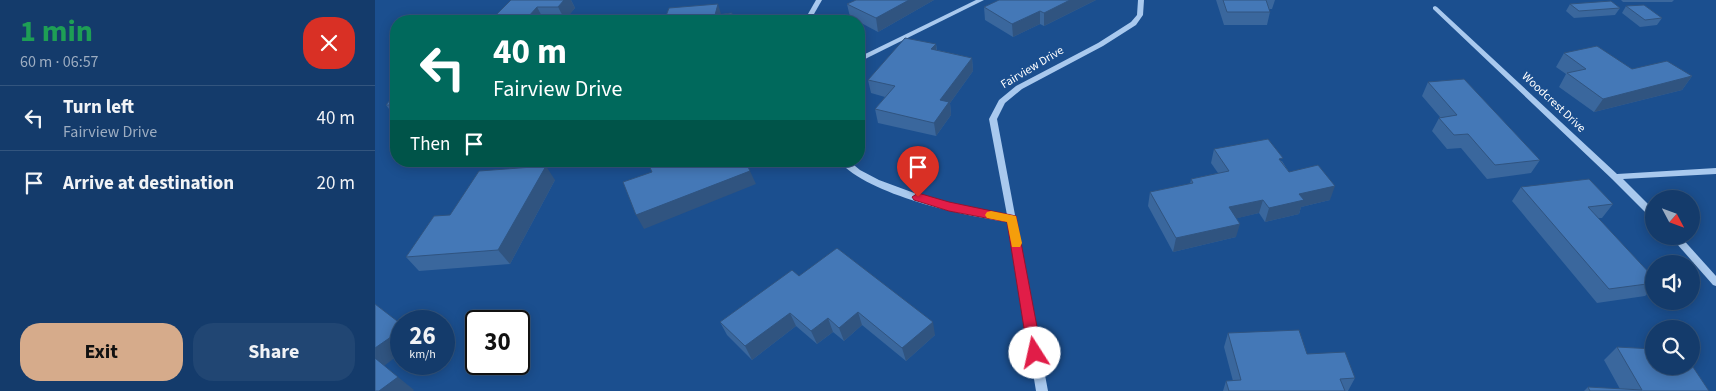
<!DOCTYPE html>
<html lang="en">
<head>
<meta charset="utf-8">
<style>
	body { margin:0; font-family:"Source Sans 3",sans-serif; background:#214673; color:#f1f3f6; height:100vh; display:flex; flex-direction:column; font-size:19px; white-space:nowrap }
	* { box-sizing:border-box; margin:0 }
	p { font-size:16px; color:#9dadc1 }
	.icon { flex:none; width:28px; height:28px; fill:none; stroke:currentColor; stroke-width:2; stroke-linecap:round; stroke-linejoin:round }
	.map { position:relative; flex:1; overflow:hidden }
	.sheet { display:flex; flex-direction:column; background:#143b6b; width:375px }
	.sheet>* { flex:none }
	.hud { position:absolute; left:15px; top:15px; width:475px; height:152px; border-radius:20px; box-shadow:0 2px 12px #0003,0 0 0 1px #33557e; background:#00695c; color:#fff; overflow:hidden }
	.needle { width:32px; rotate:131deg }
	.fabs { position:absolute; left:1270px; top:190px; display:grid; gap:10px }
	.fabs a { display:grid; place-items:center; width:55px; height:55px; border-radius:50%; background:#143b6b; box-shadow:0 2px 12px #0003,0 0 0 1px #33557e; font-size:25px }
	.speed { position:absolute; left:15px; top:310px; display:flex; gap:10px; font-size:25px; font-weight:700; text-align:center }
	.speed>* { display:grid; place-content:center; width:65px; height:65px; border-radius:50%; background:#143b6b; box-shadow:0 2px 12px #0003,0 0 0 1px #33557e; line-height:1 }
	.speed small { font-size:12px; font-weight:400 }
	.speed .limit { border:2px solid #111; border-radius:8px; background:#fff; color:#111 }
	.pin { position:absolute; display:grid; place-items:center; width:42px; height:42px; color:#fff; margin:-51px -21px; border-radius:50% 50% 50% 0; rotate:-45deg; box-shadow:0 0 5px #0007 }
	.pin .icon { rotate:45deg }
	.me { position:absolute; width:55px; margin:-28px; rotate:350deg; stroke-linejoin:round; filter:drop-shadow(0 0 4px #0008) }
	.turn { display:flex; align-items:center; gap:18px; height:105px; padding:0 20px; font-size:22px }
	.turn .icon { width:65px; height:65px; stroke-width:2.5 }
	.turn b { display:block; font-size:35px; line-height:42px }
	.then { display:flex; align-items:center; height:48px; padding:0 20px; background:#0003; gap:10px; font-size:19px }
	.round { display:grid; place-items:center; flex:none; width:52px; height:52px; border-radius:20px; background:#214673 }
	.headline { display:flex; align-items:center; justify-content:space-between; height:85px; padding:0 20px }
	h1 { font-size:30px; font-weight:700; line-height:38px; color:#1e9e55 }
	.button { display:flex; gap:10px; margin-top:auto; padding:10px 20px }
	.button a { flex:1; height:58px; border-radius:20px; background:#d6ab8b; color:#111; font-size:20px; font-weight:700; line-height:58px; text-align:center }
	.button a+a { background:#214673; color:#f1f3f6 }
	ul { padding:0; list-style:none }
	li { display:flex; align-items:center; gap:15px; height:65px; padding:0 20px; border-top:1px solid #33557e }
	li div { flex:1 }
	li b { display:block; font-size:19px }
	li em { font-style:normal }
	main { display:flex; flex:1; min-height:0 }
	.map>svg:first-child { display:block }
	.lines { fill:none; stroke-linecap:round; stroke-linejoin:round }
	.minor { fill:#a9c9ee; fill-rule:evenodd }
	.wall { fill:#3a679d }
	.shaded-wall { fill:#305480 }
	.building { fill:#4478b7; stroke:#305480 }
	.route { fill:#e11d48; stroke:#92132f }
	.slow { fill:#f59e0b }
	.labels { text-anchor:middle; stroke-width:5; stroke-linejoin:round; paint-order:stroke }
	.street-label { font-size:12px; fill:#fff; stroke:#1b4f8f }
</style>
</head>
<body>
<main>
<section class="sheet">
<div class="headline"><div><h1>1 min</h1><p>60 m · 06:57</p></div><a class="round" style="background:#d93025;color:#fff"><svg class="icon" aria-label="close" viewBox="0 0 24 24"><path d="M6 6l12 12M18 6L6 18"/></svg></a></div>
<ul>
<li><svg class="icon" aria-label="left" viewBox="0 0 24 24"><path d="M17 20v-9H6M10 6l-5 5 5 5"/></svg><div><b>Turn left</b><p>Fairview Drive</p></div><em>40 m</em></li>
<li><svg class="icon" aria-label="arrive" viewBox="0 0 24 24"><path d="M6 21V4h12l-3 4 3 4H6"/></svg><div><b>Arrive at destination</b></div><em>20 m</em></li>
</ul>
<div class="button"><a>Exit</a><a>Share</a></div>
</section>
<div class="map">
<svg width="1341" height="391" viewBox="0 0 1341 391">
	<rect width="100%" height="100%" fill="#1b4f8f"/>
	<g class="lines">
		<g class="minor">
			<path d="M441 0H447L435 21H429Z"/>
			<path d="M601 0H609L484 62V57Z"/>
			<path d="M763 0H769L768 15 761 25 728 46 647 89 630 103 622 119 673 391H661L633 222C589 216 493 195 464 161H474L485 170 504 180 550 197 597 209 632 215 614 119 624 100 641 86 723 43 756 22 762 15Z"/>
			<path d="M1060 6 1062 7 1242 174 1341 168V174L1248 179 1279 210V219L1276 218 1237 179 1058 9V7Z"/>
			<path d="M1295 236H1305L1341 276V286L1338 285Z"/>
		</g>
	</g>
	<g class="wall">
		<path d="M136 0H196L200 8 193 16H194L196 21H123L120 16Z"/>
		<path d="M481 0H559L503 32 475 17 472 4Z"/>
		<path d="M721 0 669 26 665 24 638 37 610 20 609 7Z"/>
		<path d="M841 0H900L897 9H894L895 12 892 25H849Z"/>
		<path d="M1246 0H1299L1297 2H1248Z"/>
		<path d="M1195 4 1245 8 1240 15 1199 18 1191 11Z"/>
		<path d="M1251 6 1287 18 1282 25 1265 27 1247 13Z"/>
		<path d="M561 44 562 50 597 58 598 71 575 103 576 115 561 136 503 123 500 109 510 97 496 93 493 80Z"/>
		<path d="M1189 53 1257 69 1317 76 1307 90 1219 112 1184 87 1191 74 1181 67Z"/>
		<path d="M1053 82 1165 160 1156 173 1112 179 1086 148 1072 149 1057 131 1064 118 1065 117 1047 96Z"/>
		<path d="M21 93V118L11 105Z"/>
		<path d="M839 149 907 161 914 172 955 200 926 207 924 214 890 222 884 213 862 218 861 237 798 252 773 206 775 192 815 184 816 179 843 173 836 163Z"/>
		<path d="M180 180 135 264 44 271 31 257 75 215Z"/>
		<path d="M1146 187 1238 204 1227 218H1223L1279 278V287L1270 296 1222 303 1137 201Z"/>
		<path d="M424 276 560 335 531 361 487 325 469 341 458 332 442 344 421 326 377 360 352 335 345 322Z"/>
		<path d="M853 333 932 354 980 378 973 391H848L851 381H858L849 347Z"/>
		<path d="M1242 347 1334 391H1209L1213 387 1245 389 1229 360Z"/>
	</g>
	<g class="shaded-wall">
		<path d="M189 0H196L200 8 190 20 183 7Z"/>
		<path d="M534 0H559L503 32 501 18Z"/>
		<path d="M695 0H721L669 26V13Z"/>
		<path d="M343 4 347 17 340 15Z"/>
		<path d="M162 7 169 20 153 17Z"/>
		<path d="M665 11V24L638 37 637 24Z"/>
		<path d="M357 13 360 21H355Z"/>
		<path d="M194 16 196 21H189Z"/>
		<path d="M561 44 562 57 556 49Z"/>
		<path d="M597 58 598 71 575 103 576 115 561 136 559 123 565 100Z"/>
		<path d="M1317 76 1307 90 1219 112 1228 99Z"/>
		<path d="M171 166 180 180 135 264 123 250Z"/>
		<path d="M375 171 381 184 269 229 261 215Z"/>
		<path d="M960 186 955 200 926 207 924 214 890 222 894 208 924 194Z"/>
		<path d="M888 200 884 213 851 221 854 207Z"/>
		<path d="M865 224 861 237 798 252 801 238Z"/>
		<path d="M483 312 487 325 469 341 464 328Z"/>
		<path d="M415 313 421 326 377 360 370 346Z"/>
		<path d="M453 318 458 332 442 344 436 331Z"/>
		<path d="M558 322 560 335 531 361 527 348Z"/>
		<path d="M26 330V353L9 366 0 358V348Z"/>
		<path d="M23 377 39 390 38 391H4Z"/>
	</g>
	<g class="building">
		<path d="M136 0H189L183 7H162L153 17 194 16 189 21H124L130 16H120Z"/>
		<path d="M481 0H534L501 18 472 4Z"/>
		<path d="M624 0H695L669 13 665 11 637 24 609 7Z"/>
		<path d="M848 0H891L895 12H852Z"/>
		<path d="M1236 1 1245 8 1204 11 1195 4Z"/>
		<path d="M343 4 340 15 357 13 355 21H289L294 8Z"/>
		<path d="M1269 5 1287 18 1270 20 1251 6Z"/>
		<path d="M530 38 561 44 556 49 597 58 565 100 574 102 559 123 500 109 520 86 493 80Z"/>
		<path d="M1222 46 1257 69 1292 61 1317 76 1228 99 1192 73 1211 69 1189 53Z"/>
		<path d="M1089 79 1165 160 1120 165 1093 134 1079 135 1064 118 1082 115 1053 82Z"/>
		<path d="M21 93V105H11Z"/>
		<path d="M893 139 908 158 904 159 914 172 943 165 960 186 924 194 929 200 894 208 888 200 854 207 865 224 801 238 775 192 818 183 816 179 854 171 839 149Z"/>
		<path d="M272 161H370L375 171 261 215 248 182 277 172Z"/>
		<path d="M171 166 123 250 31 257 59 216 75 215 104 171Z"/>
		<path d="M1214 179 1238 204 1213 207 1279 278V283L1234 289 1146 187Z"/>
		<path d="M462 248 558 322 527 348 483 312 464 328 453 318 436 331 415 313 370 346 345 322 417 270 424 276Z"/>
		<path d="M0 304 26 324V330L0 348Z"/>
		<path d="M924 330 932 354 970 352 980 378 965 379 970 391H854L851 381 866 380 853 333Z"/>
		<path d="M1242 347 1279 349V366H1316V364L1334 391H1215L1213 387 1267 390Z"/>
		<path d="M0 358 23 377 4 391H0Z"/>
	</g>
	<path class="route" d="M543 193 574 202 641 216 667 353 665 357 660 359 655 357 653 353 632 222 574 211 539 200 537 197Z"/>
	<path class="slow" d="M616 211 641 216 647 243 645 247H637L632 222 612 218 610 215 612 212Z"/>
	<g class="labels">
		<g class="street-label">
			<text transform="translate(657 67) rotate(-31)" y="4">Fairview Drive</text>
			<text transform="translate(1179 102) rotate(43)" y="4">Woodcrest Drive</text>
		</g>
	</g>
</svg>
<div class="fabs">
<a><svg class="needle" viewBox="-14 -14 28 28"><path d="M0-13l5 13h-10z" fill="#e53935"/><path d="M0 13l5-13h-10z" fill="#9dadc1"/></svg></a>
<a><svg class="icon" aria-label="sound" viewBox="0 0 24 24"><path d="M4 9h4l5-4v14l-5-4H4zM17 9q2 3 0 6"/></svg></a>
<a><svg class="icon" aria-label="search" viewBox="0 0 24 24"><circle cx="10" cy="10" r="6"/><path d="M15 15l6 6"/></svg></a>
</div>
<div class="speed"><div>26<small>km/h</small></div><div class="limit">30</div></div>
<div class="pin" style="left:543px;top:197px;background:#d93025"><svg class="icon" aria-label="arrive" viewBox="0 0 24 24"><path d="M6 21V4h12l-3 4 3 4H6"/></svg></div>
<svg class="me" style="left:660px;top:353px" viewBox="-20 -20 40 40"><circle r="19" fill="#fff"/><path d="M0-13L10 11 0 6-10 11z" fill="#e11d48"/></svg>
<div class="hud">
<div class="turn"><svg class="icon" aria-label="left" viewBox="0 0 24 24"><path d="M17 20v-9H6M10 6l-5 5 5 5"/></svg><div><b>40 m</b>Fairview Drive</div></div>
<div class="then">Then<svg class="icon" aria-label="arrive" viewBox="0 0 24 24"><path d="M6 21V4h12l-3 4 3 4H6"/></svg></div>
</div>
</div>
</main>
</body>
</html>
